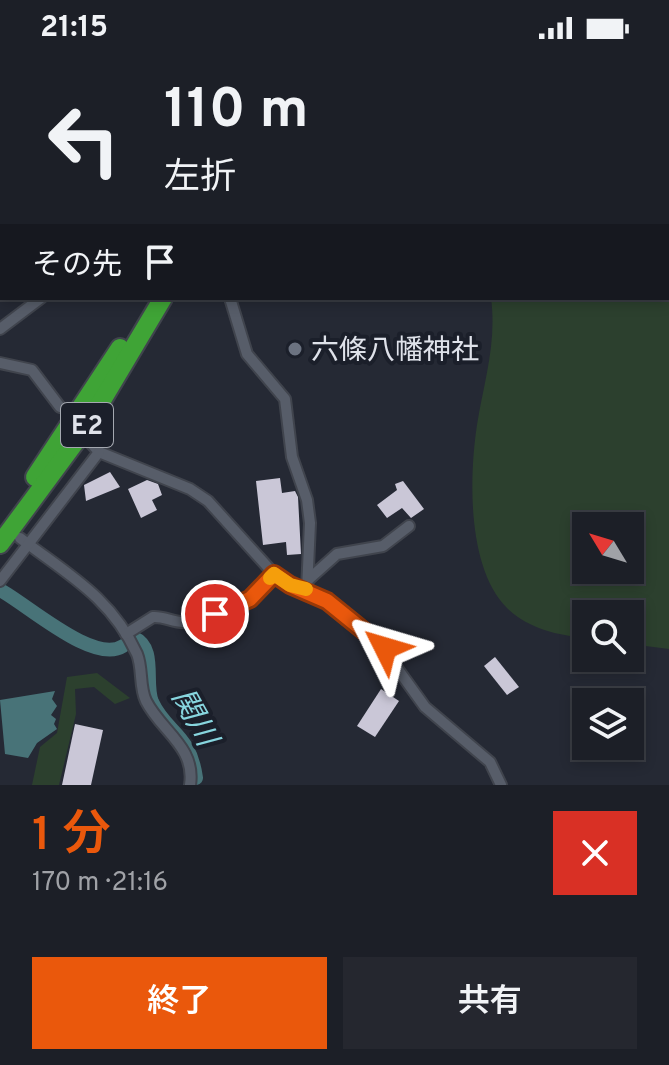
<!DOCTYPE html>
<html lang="ja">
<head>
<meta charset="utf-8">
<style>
	body { margin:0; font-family:Overpass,"Noto Sans JP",sans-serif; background:#25272f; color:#f1f3f6; height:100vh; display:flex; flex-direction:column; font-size:30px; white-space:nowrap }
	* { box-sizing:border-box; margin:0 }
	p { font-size:26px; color:#a0a2a7 }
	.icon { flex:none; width:44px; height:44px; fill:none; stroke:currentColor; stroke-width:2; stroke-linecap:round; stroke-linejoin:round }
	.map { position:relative; height:729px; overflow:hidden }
	.details { display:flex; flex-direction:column; background:#1c1f27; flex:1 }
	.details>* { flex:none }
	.banner { position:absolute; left:0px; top:0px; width:670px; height:244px; box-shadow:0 4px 12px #0003,0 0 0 2px #3a3d44; background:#1c1f27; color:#f1f3f6; overflow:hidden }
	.needle { width:52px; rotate:308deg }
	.fabs { position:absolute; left:572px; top:456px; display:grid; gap:16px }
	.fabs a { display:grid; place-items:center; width:72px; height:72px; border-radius:0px; background:#1c1f27; box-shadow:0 4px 12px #0003,0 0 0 2px #3a3d44; font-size:40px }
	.pin { position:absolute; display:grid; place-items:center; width:68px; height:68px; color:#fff; margin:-34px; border:4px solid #fff; border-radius:50%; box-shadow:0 2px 8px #0007 }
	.me { position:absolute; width:88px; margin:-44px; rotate:310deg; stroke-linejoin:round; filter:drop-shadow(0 0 6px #0008) }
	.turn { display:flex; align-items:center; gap:28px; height:168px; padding:0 32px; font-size:36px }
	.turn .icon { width:104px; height:104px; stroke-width:2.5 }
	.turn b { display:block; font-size:56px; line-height:68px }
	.then { display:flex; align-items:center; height:76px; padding:0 32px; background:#0003; gap:16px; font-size:30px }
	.round { display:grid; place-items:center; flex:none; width:84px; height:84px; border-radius:0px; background:#25272f }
	.overview { display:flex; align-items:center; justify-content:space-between; height:136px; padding:0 32px }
	h1 { font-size:48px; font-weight:600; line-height:60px; color:#ea580c }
	.action { display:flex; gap:16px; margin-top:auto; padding:16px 32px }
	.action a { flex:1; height:92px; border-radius:0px; background:#ea580c; color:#fff; font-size:32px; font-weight:600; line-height:92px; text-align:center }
	.action a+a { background:#25272f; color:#f1f3f6 }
	.status { display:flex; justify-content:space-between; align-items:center; height:56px; padding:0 40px; background:#1c1f27; direction:ltr }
	.status svg { height:22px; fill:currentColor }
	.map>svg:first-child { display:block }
	.green { fill:#2c402e; fill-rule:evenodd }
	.water { fill:#487378 }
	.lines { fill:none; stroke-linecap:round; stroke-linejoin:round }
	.river { stroke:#487378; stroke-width:14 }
	.building { fill:#cac7d7 }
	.street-casing { stroke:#40444d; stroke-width:14 }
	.highway-casing { stroke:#40444d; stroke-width:22 }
	.street { stroke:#575d69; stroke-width:10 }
	.highway { stroke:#3fa436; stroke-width:18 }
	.route-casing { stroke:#983908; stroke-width:20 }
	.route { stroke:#ea580c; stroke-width:14 }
	.slow { stroke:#f59e0b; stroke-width:14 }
	.worship-dot { fill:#6b7280; stroke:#1b1f2a; stroke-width:3 }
	.labels { text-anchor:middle; stroke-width:8; stroke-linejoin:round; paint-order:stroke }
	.shield { fill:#1b1f2a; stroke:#a4a8b0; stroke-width:2 }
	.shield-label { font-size:26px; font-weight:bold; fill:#dfe2ea }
	.poi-label { font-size:28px; fill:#dfe2ea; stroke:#1b1f2a; text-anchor:start }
	.water-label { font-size:30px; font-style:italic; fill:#87d5de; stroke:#1b1f2a }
</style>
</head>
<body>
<div class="status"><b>21:15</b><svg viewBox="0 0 49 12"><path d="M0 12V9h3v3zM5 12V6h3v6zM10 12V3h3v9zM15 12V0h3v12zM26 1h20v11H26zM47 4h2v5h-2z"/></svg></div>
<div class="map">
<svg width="669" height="729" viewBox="0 0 669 729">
	<rect width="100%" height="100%" fill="#252934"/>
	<g class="green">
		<path d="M371 0H669V593L630 588V558H586V582C557 579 529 573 507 552 467 512 469 421 477 369 484 325 497 287 491 242H668V2ZM630 470V514H586V470Z"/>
		<path d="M97 617 130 642 115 648 94 631 75 633 76 658 59 729H32L40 691 57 677 67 621Z"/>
	</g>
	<path class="water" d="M55 635 52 643 57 650 51 659 56 663 54 668 57 673 37 687 28 702 5 698 0 644Z"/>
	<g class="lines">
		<g class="river">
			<path d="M0 534C28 549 94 609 123 590"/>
			<path d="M134 582C157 592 144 627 152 646 166 677 190 677 196 722"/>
		</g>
	</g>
	<g class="building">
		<path d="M110 416 120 431 86 445 84 429Z"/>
		<path d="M280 422 282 437 295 435 298 441 301 498 287 499 286 486 263 489 256 425Z"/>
		<path d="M147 424 158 428 162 439 152 444 157 454 141 462 128 433Z"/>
		<path d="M403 425 424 453 411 462 402 452 387 462 377 449 397 434 395 428Z"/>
		<path d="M495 601 519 631 507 639 484 610Z"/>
		<path d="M381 633 399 645 375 681 357 670Z"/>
		<path d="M75 668 103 674 91 729H62Z"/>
	</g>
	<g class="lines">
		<defs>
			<g id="street">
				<path d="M167 2 168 0"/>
				<path d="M305 2 306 0"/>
				<path d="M0 59 2 58"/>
				<path d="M230 242 247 298 285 343 292 401 307 444 310 467 307 534"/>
				<path d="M0 273 41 242"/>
				<path d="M0 307 32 314 60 351"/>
				<path d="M90 386 99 396 190 433 208 445 274 518 290 529 327 545 376 583 425 651 490 706 501 729"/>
				<path d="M20 482C67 518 111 541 137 598 143 613 139 631 146 645 161 675 196 691 190 729"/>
				<path d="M309 523 337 498 383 490 409 470"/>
				<path d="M0 525 99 396"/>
				<path d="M126 578 153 561C164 560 174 567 185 566 222 563 250 543 274 518"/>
			</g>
			<g id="highway">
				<path d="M271 2 272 0"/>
				<path d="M35 421 120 292"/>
				<path d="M0 488 85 373 163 242"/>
			</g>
		</defs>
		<use href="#street" class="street-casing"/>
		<use href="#highway" class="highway-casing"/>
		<use href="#street" class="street"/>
		<use href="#highway" class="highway"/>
	</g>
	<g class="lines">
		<defs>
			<path id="route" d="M215 558 250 543 274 518 290 529 327 545 385 592"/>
		</defs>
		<use href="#route" class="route-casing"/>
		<use href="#route" class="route"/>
		<path class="slow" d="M270 522 274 518 290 529 306 533"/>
	</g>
	<circle class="worship-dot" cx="295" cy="293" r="8"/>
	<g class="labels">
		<rect class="shield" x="61" y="347" width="52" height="44" rx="6"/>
		<g class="shield-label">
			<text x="87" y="378">E2</text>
		</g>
		<g class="poi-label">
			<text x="311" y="303">六條八幡神社</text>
		</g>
		<g class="water-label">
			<text transform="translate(195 661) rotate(61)" y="10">関川</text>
		</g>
	</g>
</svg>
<div class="fabs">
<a><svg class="needle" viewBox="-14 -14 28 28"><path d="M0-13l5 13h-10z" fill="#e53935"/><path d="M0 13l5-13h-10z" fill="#a0a2a7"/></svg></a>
<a><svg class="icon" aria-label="search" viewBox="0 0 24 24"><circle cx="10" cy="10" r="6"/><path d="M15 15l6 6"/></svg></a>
<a><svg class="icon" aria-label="layers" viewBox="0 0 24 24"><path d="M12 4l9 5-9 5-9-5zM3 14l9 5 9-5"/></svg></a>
</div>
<div class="pin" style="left:215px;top:558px;background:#d93025"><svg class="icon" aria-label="arrive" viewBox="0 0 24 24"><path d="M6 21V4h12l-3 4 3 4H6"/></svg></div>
<svg class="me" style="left:385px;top:592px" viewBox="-20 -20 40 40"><path d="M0-17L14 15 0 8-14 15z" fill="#ea580c" stroke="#fff" stroke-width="4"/></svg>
<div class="banner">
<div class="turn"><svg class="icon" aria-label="left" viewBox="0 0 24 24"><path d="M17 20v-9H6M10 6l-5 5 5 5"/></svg><div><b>110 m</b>左折</div></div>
<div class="then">その先<svg class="icon" aria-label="arrive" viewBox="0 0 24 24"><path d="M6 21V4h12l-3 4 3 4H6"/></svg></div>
</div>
</div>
<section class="details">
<div class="overview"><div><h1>1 分</h1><p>170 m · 21:16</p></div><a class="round" style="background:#d93025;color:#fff"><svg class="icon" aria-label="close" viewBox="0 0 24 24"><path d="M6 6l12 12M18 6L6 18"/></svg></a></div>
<div class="action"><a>終了</a><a>共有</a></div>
</section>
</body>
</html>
